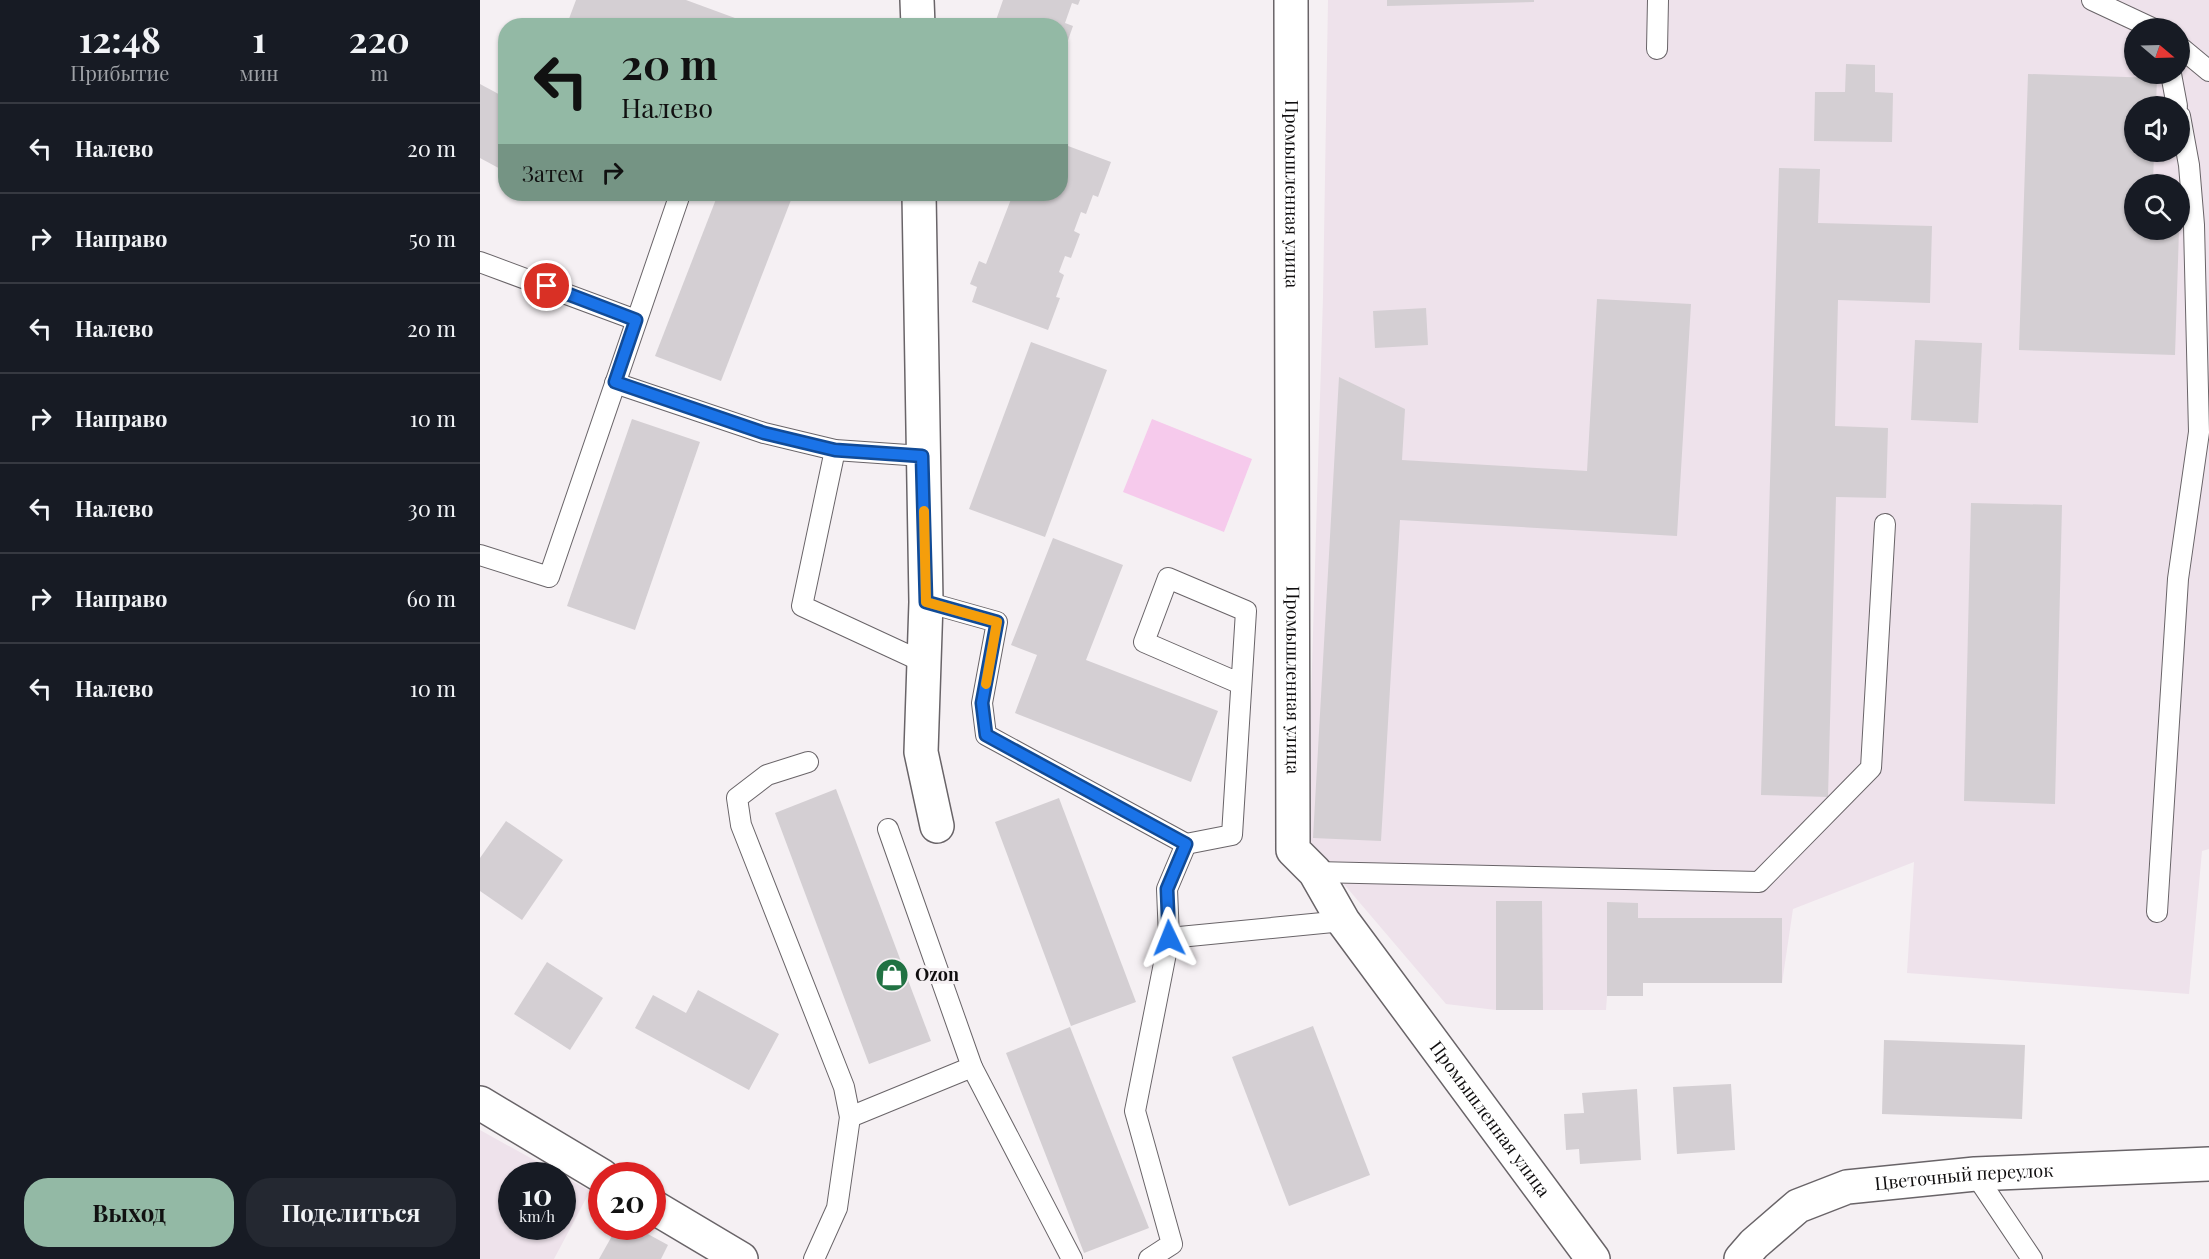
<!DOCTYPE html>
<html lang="ru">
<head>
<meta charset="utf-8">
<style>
	body { margin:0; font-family:"Playfair Display",serif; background:#242831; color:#f1f3f6; height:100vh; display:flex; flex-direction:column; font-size:22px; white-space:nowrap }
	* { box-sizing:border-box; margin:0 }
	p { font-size:20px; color:#9ea1a6 }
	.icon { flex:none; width:33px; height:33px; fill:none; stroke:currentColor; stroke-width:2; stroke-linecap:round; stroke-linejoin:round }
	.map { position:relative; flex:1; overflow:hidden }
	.drawer { display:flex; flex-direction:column; background:#171b24; width:480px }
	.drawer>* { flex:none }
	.hud { position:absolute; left:18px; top:18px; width:570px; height:183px; border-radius:24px; box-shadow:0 2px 4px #0004; background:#93b9a5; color:#111; overflow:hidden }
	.needle { width:39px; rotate:109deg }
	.fabs { position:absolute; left:1644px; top:18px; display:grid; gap:12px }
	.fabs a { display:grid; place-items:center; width:66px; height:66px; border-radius:50%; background:#171b24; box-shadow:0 2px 4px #0004; font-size:30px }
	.speed { position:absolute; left:18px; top:1162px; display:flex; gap:12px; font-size:30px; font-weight:700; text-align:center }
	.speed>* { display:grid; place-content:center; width:78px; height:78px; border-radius:50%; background:#171b24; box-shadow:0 2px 4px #0004; line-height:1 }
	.speed small { font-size:15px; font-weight:400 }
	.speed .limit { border:9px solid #d22; background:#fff; color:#111 }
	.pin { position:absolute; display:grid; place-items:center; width:51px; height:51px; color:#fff; margin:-26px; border:3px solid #fff; border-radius:50%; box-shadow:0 2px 6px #0007 }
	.me { position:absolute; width:66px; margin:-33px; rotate:358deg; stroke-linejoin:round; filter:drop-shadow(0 0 4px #0008) }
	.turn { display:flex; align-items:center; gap:21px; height:126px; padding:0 24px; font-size:27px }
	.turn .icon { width:78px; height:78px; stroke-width:2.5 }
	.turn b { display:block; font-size:42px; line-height:51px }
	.then { display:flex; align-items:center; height:57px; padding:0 24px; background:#0003; gap:12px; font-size:22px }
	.eta { display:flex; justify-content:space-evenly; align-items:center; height:102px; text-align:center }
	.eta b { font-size:36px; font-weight:700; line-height:42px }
	.cta { display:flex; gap:12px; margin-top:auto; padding:12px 24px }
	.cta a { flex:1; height:69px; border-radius:24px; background:#93b9a5; color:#111; font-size:24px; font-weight:700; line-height:69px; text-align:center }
	.cta a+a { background:#242831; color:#f1f3f6 }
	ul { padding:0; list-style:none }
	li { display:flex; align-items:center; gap:18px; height:90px; padding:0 24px; border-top:2px solid #363941 }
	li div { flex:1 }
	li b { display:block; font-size:22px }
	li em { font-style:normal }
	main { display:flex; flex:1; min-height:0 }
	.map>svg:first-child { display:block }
	.built { fill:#eee2eb; fill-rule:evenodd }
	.green { fill:#f6caec }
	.building { fill:#d4cfd3 }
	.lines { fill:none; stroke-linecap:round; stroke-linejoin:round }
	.service-casing { stroke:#696468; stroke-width:22 }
	.minor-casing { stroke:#696468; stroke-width:36 }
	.tertiary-casing { stroke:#696468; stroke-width:36 }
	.service { stroke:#fff; stroke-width:20 }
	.minor { stroke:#fff; stroke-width:33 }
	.tertiary { stroke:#fff; stroke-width:33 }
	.route-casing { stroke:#114b97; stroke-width:15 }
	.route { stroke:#1a73e8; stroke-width:10 }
	.slow { stroke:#f59e0b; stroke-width:10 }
	.labels { text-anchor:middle; stroke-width:6; stroke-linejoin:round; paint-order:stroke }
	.street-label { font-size:18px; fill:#100e0f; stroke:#f5f0f3 }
	.poi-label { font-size:18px; font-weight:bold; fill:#100e0f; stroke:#f5f0f3; text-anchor:start }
</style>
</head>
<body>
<main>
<section class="drawer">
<div class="eta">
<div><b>12:48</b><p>Прибытие</p></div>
<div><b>1</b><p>мин</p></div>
<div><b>220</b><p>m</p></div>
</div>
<ul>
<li><svg class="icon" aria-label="left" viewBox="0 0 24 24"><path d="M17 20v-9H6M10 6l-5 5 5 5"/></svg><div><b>Налево</b></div><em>20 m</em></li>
<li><svg class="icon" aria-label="right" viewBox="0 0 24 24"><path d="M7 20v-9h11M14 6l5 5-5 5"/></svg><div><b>Направо</b></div><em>50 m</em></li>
<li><svg class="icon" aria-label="left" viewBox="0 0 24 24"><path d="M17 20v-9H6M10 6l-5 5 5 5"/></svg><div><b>Налево</b></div><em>20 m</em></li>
<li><svg class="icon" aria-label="right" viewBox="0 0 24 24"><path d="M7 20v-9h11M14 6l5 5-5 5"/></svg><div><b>Направо</b></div><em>10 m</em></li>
<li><svg class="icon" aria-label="left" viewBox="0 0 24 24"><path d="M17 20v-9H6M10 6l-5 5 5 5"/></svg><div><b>Налево</b></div><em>30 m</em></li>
<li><svg class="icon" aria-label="right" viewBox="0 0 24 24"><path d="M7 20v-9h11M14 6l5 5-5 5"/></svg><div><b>Направо</b></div><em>60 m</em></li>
<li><svg class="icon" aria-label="left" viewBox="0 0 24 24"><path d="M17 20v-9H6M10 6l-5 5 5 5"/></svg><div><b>Налево</b></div><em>10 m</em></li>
</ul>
<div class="cta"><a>Выход</a><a>Поделиться</a></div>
</section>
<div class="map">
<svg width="1729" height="1259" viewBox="0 0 1729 1259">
	<rect width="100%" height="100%" fill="#f5f0f3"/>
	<g class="built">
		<path d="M848 0H1729V849L1722 851 1709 994 1427 973 1434 862 1313 909 1302 983H1163V996H1127L1126 1010H1016L966 1004 834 849 827 835 843 297ZM1654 28H1700V74H1654ZM1654 106H1700V152H1654ZM1654 184H1700V230H1654Z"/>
		<path d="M0 1130 110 1191 74 1259H0ZM32 1176H82V1227H32Z"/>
	</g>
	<path class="green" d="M672 419 772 459 744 532 643 492Z"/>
	<g class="building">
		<path d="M96 0H206L274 25 90 26 87 24Z"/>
		<path d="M523 0H600L598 5 592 3 585 23 593 26 586 46 580 44V26H514Z"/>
		<path d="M907 0H1054V2L907 6Z"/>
		<path d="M1366 64 1395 65V92L1413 93 1412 142 1334 141 1335 92H1365Z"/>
		<path d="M1548 74 1677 78 1676 106H1654V152H1674L1673 184H1654V230H1699L1695 355 1539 350Z"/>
		<path d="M0 84 26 98V172L0 158Z"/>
		<path d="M580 143 631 162 618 197 613 195 606 214 601 212 594 231 600 234 591 258 585 256 579 272 584 275 576 297 580 298 568 330 492 302 497 287 490 284 499 261 506 264 533 194H580Z"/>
		<path d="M1299 168 1340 169 1338 223 1452 226 1450 303 1358 300 1355 426 1408 428 1406 498 1356 497 1348 797 1281 795Z"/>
		<path d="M238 194H295L311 200 241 381 175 356Z"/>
		<path d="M1117 299 1211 304 1197 536 920 520 901 841 833 838 859 377 925 409 922 460 1107 471Z"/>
		<path d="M946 308 948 345 895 348 893 311Z"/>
		<path d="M1435 340 1502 343 1498 423 1431 420Z"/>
		<path d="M551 342 627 370 565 537 489 509Z"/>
		<path d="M152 419 220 442 155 630 87 606Z"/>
		<path d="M1491 503 1582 505 1575 804 1484 801Z"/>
		<path d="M573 538 643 565 606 660 738 711 711 782 535 713 557 655 531 645Z"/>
		<path d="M356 789 451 1041 389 1064 295 813Z"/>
		<path d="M579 798 656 1002 591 1026 515 822Z"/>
		<path d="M26 821 83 860 42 920 0 891V858Z"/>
		<path d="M1016 901H1062L1063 1010H1016Z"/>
		<path d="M1127 902 1158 903V918H1302V983H1163V996H1127Z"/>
		<path d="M67 962 123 998 90 1050 34 1014Z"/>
		<path d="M218 990 299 1034 269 1090 155 1028 173 995 206 1013Z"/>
		<path d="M833 1026 890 1175 809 1206 752 1057Z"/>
		<path d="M590 1027 669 1228 604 1253 526 1053Z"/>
		<path d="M1404 1040 1545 1045 1542 1119 1402 1114Z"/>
		<path d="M1251 1084 1255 1150 1197 1154 1193 1087Z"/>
		<path d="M1157 1089 1161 1160 1100 1164 1099 1149 1086 1150 1084 1114 1104 1113 1102 1093Z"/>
		<path d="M137 1227H155L188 1245 181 1259H119Z"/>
	</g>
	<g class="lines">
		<defs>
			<g id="service">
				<path d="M1612 0 1672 28"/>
				<path d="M1700 47 1729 71"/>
				<path d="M1177 49 1178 0"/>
				<path d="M1691 74 1697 106"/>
				<path d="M0 262 156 320"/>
				<path d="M135 383 284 433 355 450 442 456"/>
				<path d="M355 450 322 606 443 662"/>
				<path d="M0 555 69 577 200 194"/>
				<path d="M446 602 517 622 502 703 506 735 706 844 687 889 689 938 863 921"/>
				<path d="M328 762 287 775 257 798 261 825 364 1087 370 1117 357 1208 334 1259"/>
				<path d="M408 829 492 1067"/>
				<path d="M706 844 752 835 766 611 688 578 664 642 761 684"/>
				<path d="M835 872 1279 882 1391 768 1405 524"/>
				<path d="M1677 912 1698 579 1719 432 1714 225 1709 165 1700 116"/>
				<path d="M370 1117 492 1067 592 1259"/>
				<path d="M1495 1174 1552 1259"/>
				<path d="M669 1259 692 1244 655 1111 689 938"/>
			</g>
			<g id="minor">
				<path d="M437 0 438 26"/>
				<path id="s1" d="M811 0 813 850 835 872 863 921 1113 1259"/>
				<path d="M439 194 446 602 441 752 457 826"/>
				<path id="s2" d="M1261 1259 1274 1244 1318 1206 1367 1187 1495 1174 1729 1164"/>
			</g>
			<g id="tertiary">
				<path d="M0 1103 122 1176"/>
				<path d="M172 1206 261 1259"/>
			</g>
		</defs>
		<use href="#service" class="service-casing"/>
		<use href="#minor" class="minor-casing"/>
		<use href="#tertiary" class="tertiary-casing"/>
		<use href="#service" class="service"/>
		<use href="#minor" class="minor"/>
		<use href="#tertiary" class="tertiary"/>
	</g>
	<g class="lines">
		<defs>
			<path id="route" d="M67 286 156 320 135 382 284 433 355 450 442 456 446 602 517 622 502 703 506 735 706 844 687 889 689 938"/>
		</defs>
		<use href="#route" class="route-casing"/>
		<use href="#route" class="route"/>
		<path class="slow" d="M444 511 446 602 517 622 506 684"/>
	</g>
	<defs>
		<symbol id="shop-disc" viewBox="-11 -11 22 22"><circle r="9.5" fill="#217243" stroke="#f5f0f3"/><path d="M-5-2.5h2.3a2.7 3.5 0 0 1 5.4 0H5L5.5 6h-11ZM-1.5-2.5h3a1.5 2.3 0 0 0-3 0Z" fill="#fff"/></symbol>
	</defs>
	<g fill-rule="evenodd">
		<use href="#shop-disc" x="393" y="956" width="38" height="38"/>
	</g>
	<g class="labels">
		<g class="street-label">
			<text dy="6" stroke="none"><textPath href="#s1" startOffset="194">Промышленная улица</textPath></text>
			<text dy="6" stroke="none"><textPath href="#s1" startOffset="680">Промышленная улица</textPath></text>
			<text dy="6" stroke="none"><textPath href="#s1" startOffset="1184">Промышленная улица</textPath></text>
			<text dy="6" stroke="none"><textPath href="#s2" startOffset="248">Цветочный переулок</textPath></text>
		</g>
		<g class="poi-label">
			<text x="435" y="981">Ozon</text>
		</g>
	</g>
</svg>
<div class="fabs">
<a><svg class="needle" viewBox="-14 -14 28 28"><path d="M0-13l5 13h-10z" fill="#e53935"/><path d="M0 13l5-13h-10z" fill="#9ea1a6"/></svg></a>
<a><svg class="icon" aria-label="sound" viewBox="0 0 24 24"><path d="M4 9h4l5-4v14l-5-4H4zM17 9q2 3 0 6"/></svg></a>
<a><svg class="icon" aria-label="search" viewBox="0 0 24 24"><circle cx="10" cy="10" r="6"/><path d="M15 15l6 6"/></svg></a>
</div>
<div class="speed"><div>10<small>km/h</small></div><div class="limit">20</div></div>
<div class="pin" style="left:67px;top:286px;background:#d93025"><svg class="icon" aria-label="arrive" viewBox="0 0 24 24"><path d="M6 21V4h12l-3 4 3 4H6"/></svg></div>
<svg class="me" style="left:689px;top:938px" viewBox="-20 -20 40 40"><path d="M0-17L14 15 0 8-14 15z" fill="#1a73e8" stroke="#fff" stroke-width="4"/></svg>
<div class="hud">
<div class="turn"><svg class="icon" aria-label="left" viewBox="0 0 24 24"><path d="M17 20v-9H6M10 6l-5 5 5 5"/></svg><div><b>20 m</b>Налево</div></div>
<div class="then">Затем<svg class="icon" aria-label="right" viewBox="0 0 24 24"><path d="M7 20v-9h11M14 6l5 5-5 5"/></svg></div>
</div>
</div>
</main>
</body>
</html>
